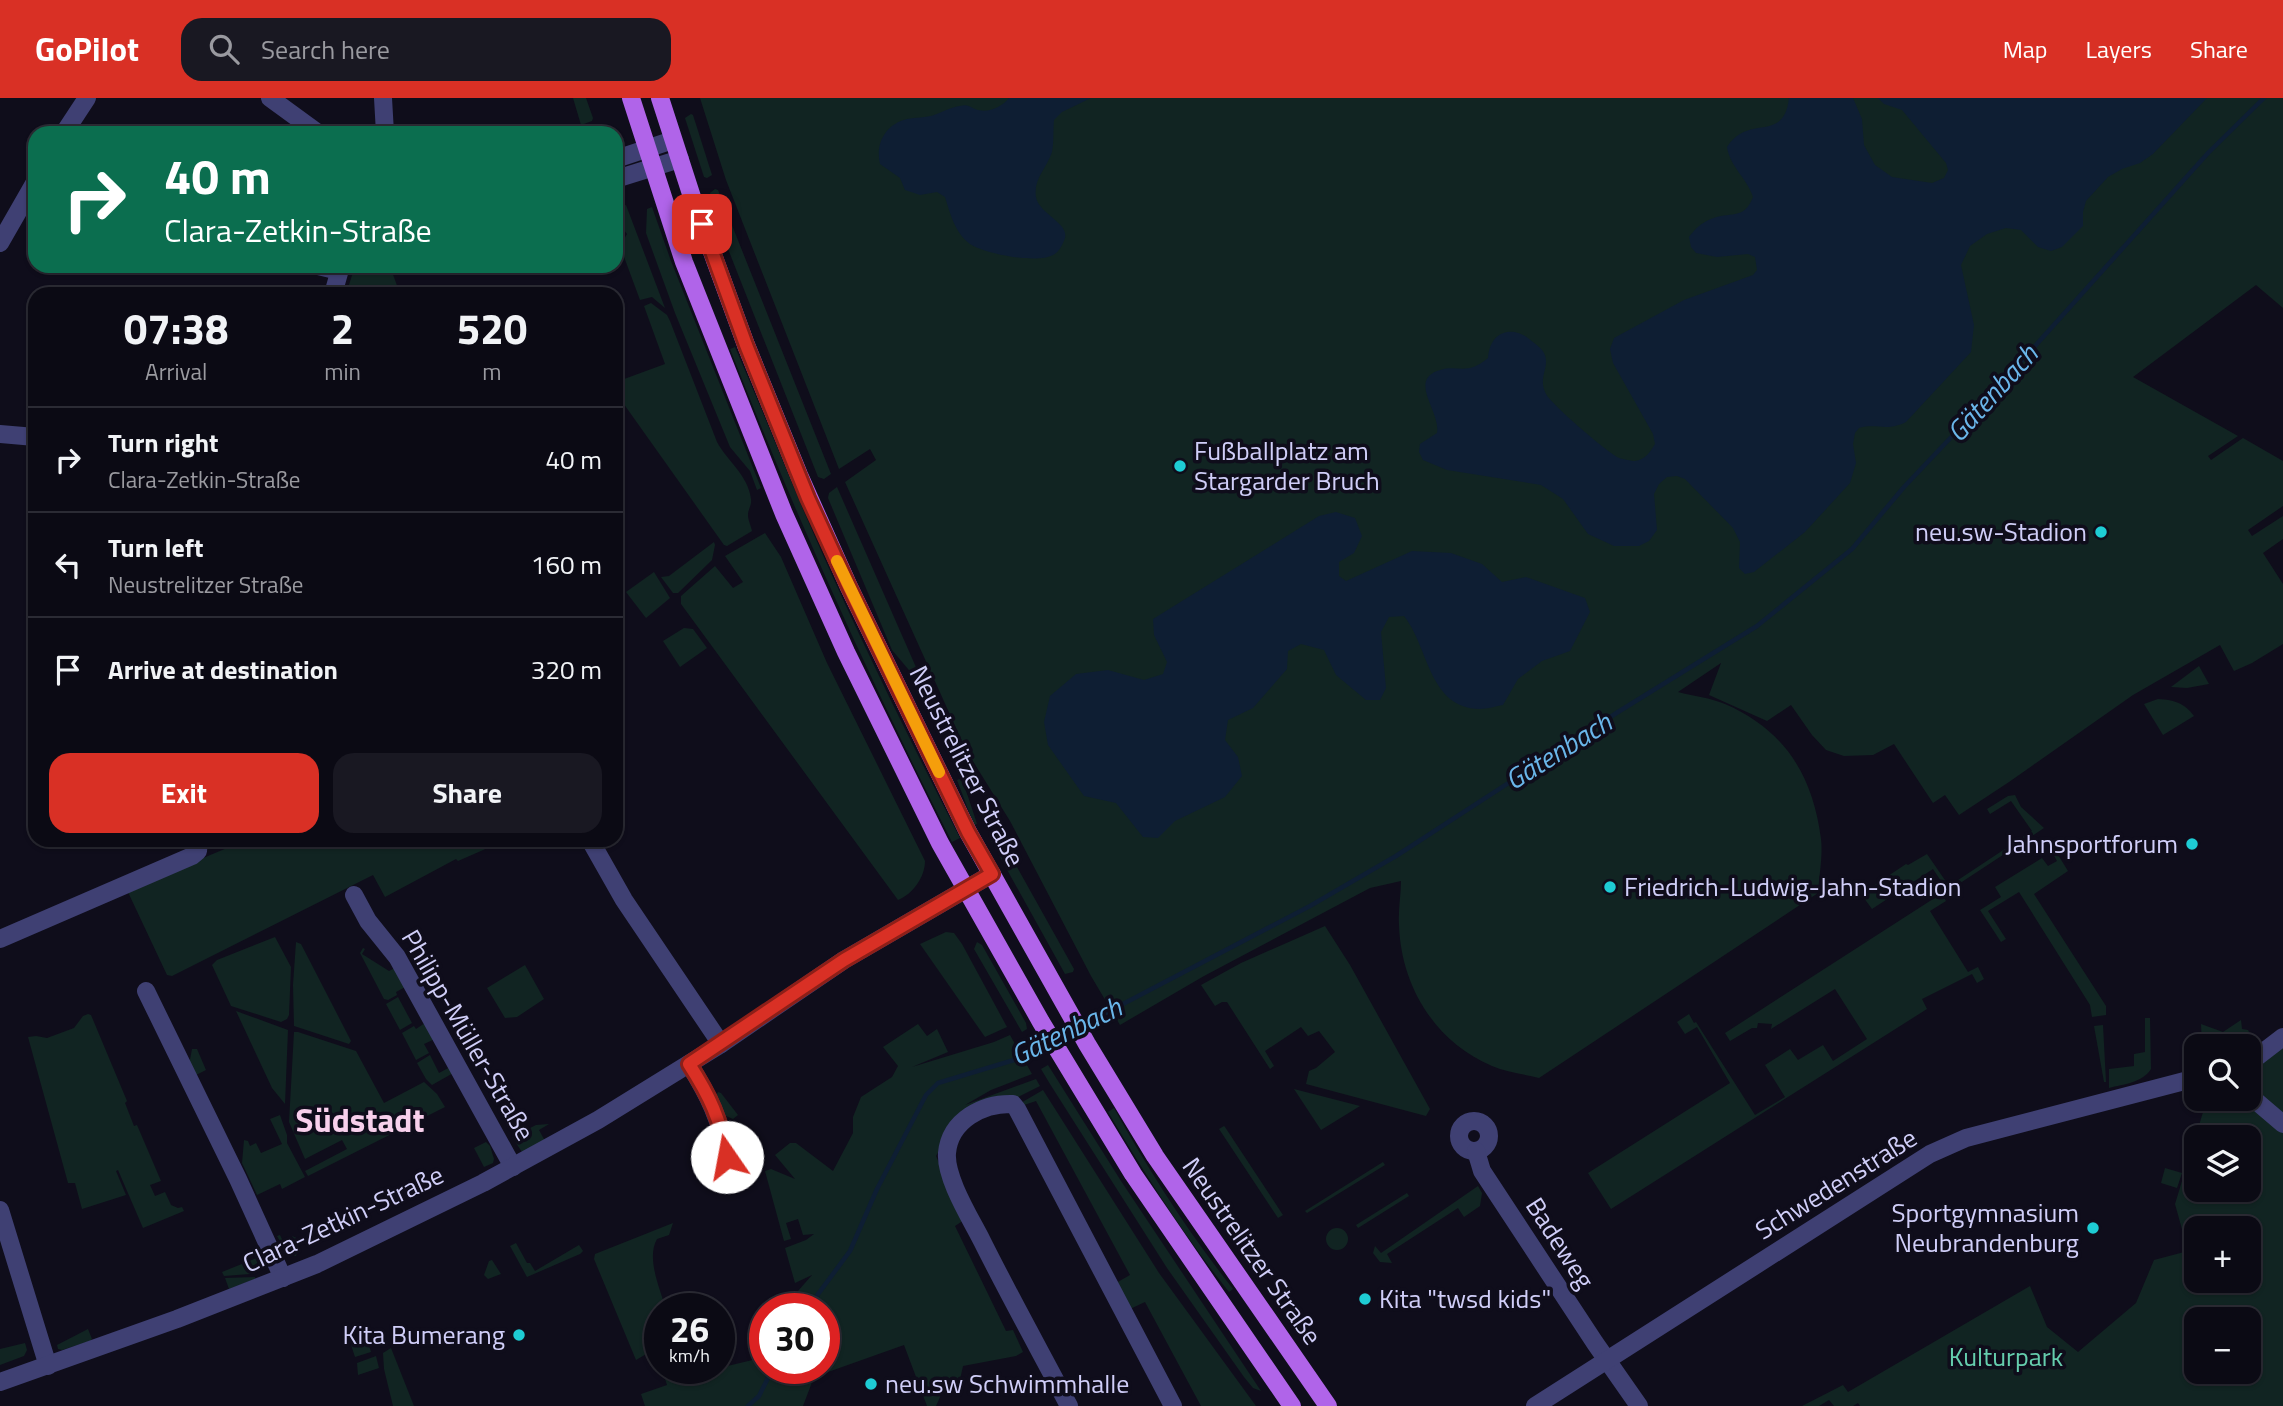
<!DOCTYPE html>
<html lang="en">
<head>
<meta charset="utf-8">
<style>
	body { margin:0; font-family:"Titillium Web",sans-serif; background:#191822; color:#f1f3f6; height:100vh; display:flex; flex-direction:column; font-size:26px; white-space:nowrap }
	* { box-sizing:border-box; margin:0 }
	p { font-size:23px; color:#9a9aa0 }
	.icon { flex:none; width:38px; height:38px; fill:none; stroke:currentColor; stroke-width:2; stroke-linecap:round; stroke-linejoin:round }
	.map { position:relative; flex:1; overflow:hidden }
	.side { position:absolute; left:28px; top:189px; width:595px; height:560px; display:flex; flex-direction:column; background:#0b0a14; border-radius:21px; box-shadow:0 2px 5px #0004,0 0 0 2px #2b2b34 }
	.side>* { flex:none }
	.banner { position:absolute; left:28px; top:28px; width:595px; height:147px; border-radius:21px; box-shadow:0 2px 5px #0004,0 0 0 2px #2b2b34; background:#0b6e4f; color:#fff; overflow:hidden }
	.tools { position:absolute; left:2184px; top:936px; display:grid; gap:14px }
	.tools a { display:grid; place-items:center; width:77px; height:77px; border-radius:14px; background:#0b0a14; box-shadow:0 2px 5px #0004,0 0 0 2px #2b2b34; font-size:35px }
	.speed { position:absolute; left:644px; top:1195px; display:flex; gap:14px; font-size:35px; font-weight:700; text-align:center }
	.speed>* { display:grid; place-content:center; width:91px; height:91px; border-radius:50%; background:#0b0a14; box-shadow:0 2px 5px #0004,0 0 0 2px #2b2b34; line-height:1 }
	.speed small { font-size:18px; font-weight:400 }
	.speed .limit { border:10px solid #d22; background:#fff; color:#111 }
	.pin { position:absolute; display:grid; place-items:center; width:60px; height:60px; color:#fff; margin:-30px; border-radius:14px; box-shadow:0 4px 10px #0006 }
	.me { position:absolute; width:77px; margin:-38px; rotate:348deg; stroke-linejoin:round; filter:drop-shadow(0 0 5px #0008) }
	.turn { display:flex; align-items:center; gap:24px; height:147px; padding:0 21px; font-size:32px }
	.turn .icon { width:91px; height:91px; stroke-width:2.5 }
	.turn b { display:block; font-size:49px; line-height:60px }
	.eta { display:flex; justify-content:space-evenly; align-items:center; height:119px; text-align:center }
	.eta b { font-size:42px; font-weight:700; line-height:49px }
	.button { display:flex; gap:14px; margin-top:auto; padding:14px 21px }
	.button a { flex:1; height:80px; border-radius:21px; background:#d93025; color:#fff; font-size:28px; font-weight:700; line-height:80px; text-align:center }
	.button a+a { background:#191822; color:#f1f3f6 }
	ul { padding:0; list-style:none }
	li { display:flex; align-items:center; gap:21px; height:105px; padding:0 21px; border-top:2px solid #2b2b34 }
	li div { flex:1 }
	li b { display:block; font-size:26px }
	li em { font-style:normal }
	header { display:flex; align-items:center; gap:42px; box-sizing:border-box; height:98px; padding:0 35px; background:#d93025; color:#fff }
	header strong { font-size:33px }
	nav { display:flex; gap:38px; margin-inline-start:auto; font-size:24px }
	.search { width:490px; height:63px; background:#191822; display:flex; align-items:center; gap:18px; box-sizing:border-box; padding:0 24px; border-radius:21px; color:#9a9aa0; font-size:26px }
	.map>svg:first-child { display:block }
	.green { fill:#112422; fill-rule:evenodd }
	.water { fill:#0e1e33 }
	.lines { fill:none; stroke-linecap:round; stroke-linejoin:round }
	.stream { stroke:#0e1e33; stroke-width:4.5 }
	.minor { stroke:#3f4073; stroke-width:18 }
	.major { stroke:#b064e9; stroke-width:18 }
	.route-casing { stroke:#8d1f18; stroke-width:18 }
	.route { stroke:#d93025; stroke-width:12 }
	.slow { stroke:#f59e0b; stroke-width:12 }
	.poi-dot { fill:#1eccd4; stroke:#0f0d1b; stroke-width:2.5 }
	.labels { text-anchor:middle; stroke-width:7; stroke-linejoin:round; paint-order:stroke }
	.poi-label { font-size:26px; fill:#d0cef8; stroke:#0f0d1b; text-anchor:start }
	.street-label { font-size:26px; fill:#d0cef8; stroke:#0f0d1b }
	.park-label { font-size:26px; fill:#65cdad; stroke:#0f0d1b }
	.water-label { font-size:28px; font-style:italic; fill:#6ab6ea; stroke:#0f0d1b }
	.district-label { font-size:33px; font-weight:bold; fill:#f8d0ec; stroke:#0f0d1b }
</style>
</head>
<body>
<header>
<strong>GoPilot</strong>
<div class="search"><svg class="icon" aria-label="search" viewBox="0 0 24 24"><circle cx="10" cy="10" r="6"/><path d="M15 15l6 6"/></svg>Search here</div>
<nav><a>Map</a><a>Layers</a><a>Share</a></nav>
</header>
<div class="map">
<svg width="2283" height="1308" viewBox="0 0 2283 1308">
	<rect width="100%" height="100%" fill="#0f0d1b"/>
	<g class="green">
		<path d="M573 0H586L593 20 592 23 581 27Z"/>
		<path d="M700 0H2283V210L2256 187 2133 279 2238 338 2208 358 2211 362 2243 340 2283 363V408L2248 432 2252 438 2283 418V441L2263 455 2283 486V546L2252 565 2234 573 2220 547 2133 597 2009 684 1959 717 1945 697 1933 705 1894 646 1873 657 1844 658 1826 652 1812 637 1791 607 1767 623 1709 597 1721 565 1678 594C1693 598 1711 600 1725 606 1785 632 1813 678 1821 741 1823 758 1819 778 1818 795L1539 980C1523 976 1506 974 1492 968 1435 944 1401 888 1399 827 1398 812 1401 797 1401 783L1370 790 1204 878 1120 927 1091 878 1010 723 966 652 845 384 876 362 870 351 839 371 726 82Z"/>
		<path d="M691 16 693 17 712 77 707 80 704 79 685 20Z"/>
		<path d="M715 91 718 92 831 376 824 381 818 379 715 118 710 95Z"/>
		<path d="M626 107 665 210 652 199 640 202 620 148 627 136 623 131 616 127V109Z"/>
		<path d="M652 109 671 163 761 390 757 392 750 373 730 349 675 215 646 135 647 111Z"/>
		<path d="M355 168H390L400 196H346Z"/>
		<path d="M651 205 667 217 670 223 717 344C728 364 748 377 751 401 752 407 748 411 748 417 748 422 751 428 752 433L727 448 724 447 616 295V284L665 266 644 208Z"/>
		<path d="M735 249C757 300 778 351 799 402 848 517 903 629 960 740L952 744C870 583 796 419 730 251Z"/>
		<path d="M837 389 922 583 919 584 892 552 828 400 829 395Z"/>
		<path d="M765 435 781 459 827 565 925 763C925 779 913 796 898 802L681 506V498L715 468 733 490 743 484 725 458Z"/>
		<path d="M714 444 715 447 712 462 678 495H673L661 479 669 478Z"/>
		<path d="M654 474 670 500 646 520 626 494Z"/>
		<path d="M684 530 693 531 707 550 680 569 663 543Z"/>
		<path d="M2199 568 2209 586 2187 590 2171 589Z"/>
		<path d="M2158 601C2175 602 2184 605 2194 618L2163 637 2144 606Z"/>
		<path d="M962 680 977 726 974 727 957 682Z"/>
		<path d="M2015 697 2021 709 2044 730 1942 797 1946 803 1930 813 1968 874 1978 869 1984 881 1977 885 1972 876 1922 901 1927 911 1611 1111 1588 1075 1730 985 1697 929 1685 936 1677 924 1689 916 1694 925 1696 924 1755 1017 1785 999 1765 967 1790 951 1798 962 1823 947 1833 963 1867 941 1835 891 1771 931 1772 926 1758 925 1757 930H1752L1730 943 1725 935 1947 792 1933 771 1872 811 1861 796 1906 766 1908 767 1927 756 1949 788 2032 733 2011 703 1990 716 1987 711 2008 698Z"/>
		<path d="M995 736 999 737 1074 871 1073 874 1065 876 990 741Z"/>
		<path d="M246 742H506L458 763 456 761 385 799 373 777 172 878 167 877 127 792Z"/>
		<path d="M2055 752 2068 773 2034 796 2106 908V917L2092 919 2090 907 2019 794 1988 813 2006 841 2001 844 1980 812 2001 799 1995 789 2042 760 2048 768 2057 763 2052 754Z"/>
		<path d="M1325 828 1350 867 1430 1011 1426 1018 1306 986 1309 973 1316 970 1335 954 1319 933 1308 938 1301 929 1265 953 1274 968 1270 971 1227 904H1222L1215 908 1201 887 1241 865Z"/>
		<path d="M946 834 954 835 962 846 1007 929 985 939 920 846Z"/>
		<path d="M275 839 291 869 289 917 287 921 281 924 231 908 212 867 217 862Z"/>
		<path d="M296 844 301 846 351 943 349 946 294 928 293 887Z"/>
		<path d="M977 844 982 847 1026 925 1027 931 1022 934 974 851Z"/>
		<path d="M363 850 365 851 362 856 389 873 395 870 409 887 396 894 397 897 388 902 384 901 360 855Z"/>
		<path d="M525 867 544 901 517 919 505 920 487 890Z"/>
		<path d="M398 899 412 925 400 932 386 906Z"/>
		<path d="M236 913 288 932 285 1006 272 990Z"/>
		<path d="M88 916 91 917 127 1003 125 1005 134 1028 137 1027 161 1083 150 1087 155 1098 165 1094 171 1107 178 1110 182 1109 184 1113 143 1130 118 1072 116 1073 126 1097 82 1111 75 1085H68L28 939 36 938 47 940 74 930 83 918Z"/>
		<path d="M2145 920H2150L2151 971C2142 985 2124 986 2109 990V971L2134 968V956L2145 954Z"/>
		<path d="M2241 922 2242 931 2248 932 2253 942 2241 948H2202L2201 926 2223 934Z"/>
		<path d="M428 923 437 940 424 946 429 955 416 962 402 935 414 928 416 931Z"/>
		<path d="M918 926 927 938 937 931 948 954 912 969 994 944 1010 937 1032 976 991 992 965 1007 1036 981 1040 988 1012 1002 959 1018 936 1058 964 1122 955 1128 1006 1233 1013 1232 1023 1254 1016 1258 963 1268 959 1286 947 1291 948 1295 941 1297 936 1308H927L904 1247 814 1279 803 1308H645L641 1296 667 1287 662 1271H676L680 1285 709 1278 710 1271 719 1270 765 1259V1270H824V1211H789L798 1193 812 1177 795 1185 785 1150 806 1142 814 1136 803 1137 798 1121 786 1125 791 1141 784 1143 765 1073 771 1071 795 1081 775 1057 790 1045H796L833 1073 853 1035V1019L861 999 892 979 898 968 883 949Z"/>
		<path d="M2103 927 2106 984H2104L2094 928Z"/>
		<path d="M294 934H298L356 953 384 1005 424 984 437 996 445 1009 308 1078 305 1073 347 1051 342 1042 305 1061 289 1024Z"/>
		<path d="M2283 949V1308H1860L1858 1305 1853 1308H1834L1829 1302 1819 1308H1802L1843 1287 1848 1294 2030 1188 2047 1229 2078 1254 2136 1205 2154 1162 2188 1153 2175 1106 2207 1001H2249V974ZM2196 1040H2249V1092H2196ZM2196 1130H2249V1183H2196ZM2196 1222H2249V1274H2196Z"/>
		<path d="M192 951H197L206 972 194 978 189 967Z"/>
		<path d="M430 957 439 975 452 968 455 974 432 987 426 981 417 965Z"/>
		<path d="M1048 967 1121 1083 1261 1293 1253 1290 1244 1279 1167 1170 1050 986 1041 971Z"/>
		<path d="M1294 991 1360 1008 1321 1032Z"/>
		<path d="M1043 992 1159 1175 1256 1308H1201L1145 1204 1130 1211 1116 1185 1130 1177 1036 1003 1021 1008 1019 1006Z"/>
		<path d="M718 994 721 995 738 1017 733 1021 726 1018 716 998Z"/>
		<path d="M1114 1010C1149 1073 1188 1134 1233 1191L1229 1194C1184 1138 1145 1076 1108 1014Z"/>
		<path d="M280 1017 287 1037V1045L305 1079 282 1091 280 1086 257 1097 242 1065 244 1042 248 1043 250 1048 256 1045 261 1055 282 1046 270 1021Z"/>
		<path d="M549 1026 539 1032 545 1043 522 1054 512 1039 536 1027Z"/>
		<path d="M741 1026 760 1051 755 1055 736 1057C732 1052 727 1038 731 1032 734 1029 738 1028 741 1026Z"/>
		<path d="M1224 1028 1225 1029 1283 1117 1278 1120 1219 1031Z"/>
		<path d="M486 1044 490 1048 494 1061 493 1065 484 1069 474 1050Z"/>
		<path d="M1383 1064 1385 1067 1307 1115 1305 1113Z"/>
		<path d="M2165 1070 2182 1075 2177 1090 2161 1085Z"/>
		<path d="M1478 1088 1482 1095 1480 1108 1464 1119 1458 1110 1387 1156 1392 1165 1380 1164 1373 1155 1375 1148 1381 1155Z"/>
		<path d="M1407 1095 1409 1098 1358 1130 1356 1127Z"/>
		<path d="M673 1125 669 1137 657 1141C646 1160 660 1191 666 1211H660V1248L636 1262 594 1161 595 1156Z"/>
		<circle cx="1337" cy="1141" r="11"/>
		<path d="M280 1137 287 1152 296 1147 292 1138 301 1142 296 1158 287 1156 277 1138Z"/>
		<path d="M516 1145 527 1165H530L535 1173 579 1147 583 1153 580 1156 527 1179 510 1148Z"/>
		<path d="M259 1159 262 1168 260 1172 250 1176 224 1178 222 1174Z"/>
		<path d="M492 1162 501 1176 488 1181 484 1177 489 1163Z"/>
		<path d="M255 1179V1181L229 1191 225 1180Z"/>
		<path d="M88 1231 92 1241 90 1243 62 1252 58 1251 57 1247Z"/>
		<path d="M367 1241 371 1254 355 1259 351 1247Z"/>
		<path d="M25 1245 27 1252 24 1258 0 1267V1251Z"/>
		<path d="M391 1250 414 1308H393L384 1271 383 1255Z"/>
		<path d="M376 1258 379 1270 358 1277 357 1265Z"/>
	</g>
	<g class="water">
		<path d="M1009 0H1091L1062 14 1054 22C1053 32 1054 44 1052 54 1047 70 1033 81 1036 99 1039 116 1069 125 1065 140 1063 146 1059 154 1053 157 1037 166 985 156 970 146 955 135 950 115 945 99L937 94 920 97 905 92 900 80 880 66C875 45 886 26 907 21 916 19 926 20 934 17 943 14 951 9 960 8 967 6 970 9 975 11 987 16 1002 9 1009 0Z"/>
		<path d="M1789 0H1853L1862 21 1864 47 1875 67 1892 79 1932 85 1944 80 1948 72 1946 65 1902 12 1884 6 1878 0H2207L2153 56 2140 65 2122 71 2108 79 2086 103 2083 114V128L2062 149 2051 153 2038 149 2021 132 2006 130 1987 136 1970 148 1961 167 1974 227 1971 254 1906 324C1886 334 1878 325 1859 330L1855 335 1853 346 1856 365 1850 385 1805 434 1754 474 1745 476 1739 470 1740 444 1733 430 1685 381 1677 378 1667 379 1659 386 1654 396 1657 432 1649 443 1639 448H1614L1588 436 1563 401 1541 387 1447 372 1423 362 1419 354 1420 346 1437 335C1441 314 1409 284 1437 273 1457 265 1466 279 1488 260 1490 232 1514 226 1533 244 1537 247 1542 251 1544 255 1551 269 1537 279 1546 296 1553 308 1607 354 1619 360 1623 361 1632 363 1635 363 1645 362 1650 354 1655 346L1653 336 1613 265 1610 251 1614 240 1684 202 1753 177 1757 172 1755 159 1748 156 1717 159 1696 155 1691 149 1689 139C1695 131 1701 125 1711 121 1729 113 1744 123 1753 99 1747 80 1730 69 1727 49 1748 15 1784 46 1789 0Z"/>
		<path d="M1336 414 1355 420 1362 438 1354 455 1339 464V478L1346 483 1412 453 1451 455 1482 466 1502 484 1526 479 1585 500 1590 514 1570 553 1542 563 1518 581 1503 607C1496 608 1488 611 1480 611 1428 610 1429 549 1404 518L1389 519 1381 534 1386 590 1380 602H1366L1336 577 1324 552 1301 546 1288 553 1287 571 1253 610 1228 622 1225 642 1238 659 1242 678 1225 699 1175 723 1158 740 1143 739 1116 705 1084 698 1048 647 1044 624 1050 598 1076 576 1108 572 1144 582 1163 576 1167 564 1154 537 1153 521 1319 418Z"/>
	</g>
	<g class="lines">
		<g class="stream">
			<path d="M1081 928 1310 808 1396 758 1618 614 1757 528 1852 451 1904 389 1993 295 2208 55 2264 0"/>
			<path d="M1056 941 1073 932"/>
			<path d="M807 1211 850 1153 877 1091 926 997 938 985 1014 962 1048 945"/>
			<path d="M748 1308 759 1298 773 1270"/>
		</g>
		<g class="minor">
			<path d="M270 0 318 35"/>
			<path d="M383 0 385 35"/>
			<path d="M64 35 87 0"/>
			<path d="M616 61 673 42"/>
			<path d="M616 81 680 61"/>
			<path d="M0 145 35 84"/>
			<path d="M318 168 339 173"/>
			<path d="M333 196 341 168"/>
			<path d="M0 336 35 339"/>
			<path d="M590 742 624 802 721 946"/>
			<path d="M354 797 368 823 397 859 513 1069"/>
			<path d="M0 841 192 758 198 753 199 742"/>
			<path d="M146 893 238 1081 283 1180"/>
			<path d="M2249 965 2283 939"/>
			<path d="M689 966C709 998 720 1021 727 1058"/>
			<path d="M2249 997 2283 1026"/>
			<circle cx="1474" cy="1038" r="15"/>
			<path d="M1476 1053 1482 1073 1595 1245 1639 1308"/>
			<path d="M0 1112 48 1268"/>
			<path d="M0 1284 177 1221 317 1166 483 1085 598 1022 721 946 844 862 992 776"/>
			<path d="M1069 1308C1040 1253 1010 1199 982 1143 971 1121 945 1080 947 1055 950 1022 983 1005 1013 1006L1017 1011 1173 1308"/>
			<path d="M1535 1308 1930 1056 1966 1040 2196 980"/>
		</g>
		<g class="major">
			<path d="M631 0 684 164 784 416 846 554 940 745 1041 924 1133 1076 1292 1308"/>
			<path d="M660 0 693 102 746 247 799 377 849 489 968 734 1087 946 1155 1058 1328 1308"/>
		</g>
	</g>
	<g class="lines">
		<defs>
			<path id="route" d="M702 126 746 247 808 400 849 489 968 734 992 776 844 862 689 966C709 997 721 1022 727 1059"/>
		</defs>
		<use href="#route" class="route-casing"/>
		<use href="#route" class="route"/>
		<path class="slow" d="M837 463 939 674"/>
	</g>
	<g class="poi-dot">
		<circle cx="1180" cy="368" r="7"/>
		<circle cx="2101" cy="434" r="7"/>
		<circle cx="2192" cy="746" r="7"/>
		<circle cx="1610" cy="789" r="7"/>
		<circle cx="2093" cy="1130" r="7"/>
		<circle cx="1365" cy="1201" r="7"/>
		<circle cx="519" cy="1237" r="7"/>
		<circle cx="871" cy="1286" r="7"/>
	</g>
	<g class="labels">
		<g class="poi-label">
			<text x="1194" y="362">Fußballplatz am<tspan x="1194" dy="30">Stargarder Bruch</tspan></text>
			<text x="2087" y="443" text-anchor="end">neu.sw-Stadion</text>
			<text x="2178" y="755" text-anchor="end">Jahnsportforum</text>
			<text x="1624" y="798">Friedrich-Ludwig-Jahn-Stadion</text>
			<text x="2079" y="1124" text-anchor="end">Sportgymnasium<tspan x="2079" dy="30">Neubrandenburg</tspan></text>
			<text x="1379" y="1210">Kita "twsd kids"</text>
			<text x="505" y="1246" text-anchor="end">Kita Bumerang</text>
			<text x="885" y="1295">neu.sw Schwimmhalle</text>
		</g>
		<g class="street-label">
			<text transform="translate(967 668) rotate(63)" y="9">Neustrelitzer Straße</text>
			<text transform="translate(468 937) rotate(60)" y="9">Philipp-Müller-Straße</text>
			<text transform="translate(1836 1086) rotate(-32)" y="9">Schwedenstraße</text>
			<text transform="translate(343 1121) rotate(-25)" y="9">Clara-Zetkin-Straße</text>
			<text transform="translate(1560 1145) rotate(57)" y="9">Badeweg</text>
			<text transform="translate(1252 1153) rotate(55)" y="9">Neustrelitzer Straße</text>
		</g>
		<g class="park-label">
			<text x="2006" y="1268">Kulturpark</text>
		</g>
		<g class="water-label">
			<text transform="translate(1992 295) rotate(-48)" y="10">Gätenbach</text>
			<text transform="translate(1558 653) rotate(-32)" y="10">Gätenbach</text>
			<text transform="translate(1066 933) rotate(-26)" y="10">Gätenbach</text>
		</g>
		<g class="district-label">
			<text x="360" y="1034">Südstadt</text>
		</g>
	</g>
</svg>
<div class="tools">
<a><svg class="icon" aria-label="search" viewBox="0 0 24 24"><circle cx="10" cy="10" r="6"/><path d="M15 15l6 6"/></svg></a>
<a><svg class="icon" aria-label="layers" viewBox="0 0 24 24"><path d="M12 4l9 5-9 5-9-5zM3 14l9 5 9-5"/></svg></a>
<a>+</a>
<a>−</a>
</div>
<div class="speed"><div>26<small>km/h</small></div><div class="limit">30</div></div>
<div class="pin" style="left:702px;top:126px;background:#d93025"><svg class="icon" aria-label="arrive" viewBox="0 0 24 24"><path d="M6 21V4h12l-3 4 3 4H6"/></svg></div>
<svg class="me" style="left:727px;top:1059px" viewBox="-20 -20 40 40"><circle r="19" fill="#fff"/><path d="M0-13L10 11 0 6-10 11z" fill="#d93025"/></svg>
<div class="banner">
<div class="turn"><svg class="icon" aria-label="right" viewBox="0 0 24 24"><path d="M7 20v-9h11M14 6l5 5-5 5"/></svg><div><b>40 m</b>Clara-Zetkin-Straße</div></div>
</div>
<section class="side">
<div class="eta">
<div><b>07:38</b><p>Arrival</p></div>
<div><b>2</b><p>min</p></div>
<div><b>520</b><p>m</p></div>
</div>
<ul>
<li><svg class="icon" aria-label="right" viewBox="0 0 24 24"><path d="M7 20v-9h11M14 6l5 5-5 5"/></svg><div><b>Turn right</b><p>Clara-Zetkin-Straße</p></div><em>40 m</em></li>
<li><svg class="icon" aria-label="left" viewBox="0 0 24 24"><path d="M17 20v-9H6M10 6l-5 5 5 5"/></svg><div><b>Turn left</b><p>Neustrelitzer Straße</p></div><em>160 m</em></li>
<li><svg class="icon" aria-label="arrive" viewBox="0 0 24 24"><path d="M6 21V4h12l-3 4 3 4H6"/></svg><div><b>Arrive at destination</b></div><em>320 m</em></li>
</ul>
<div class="button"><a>Exit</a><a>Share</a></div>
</section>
</div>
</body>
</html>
